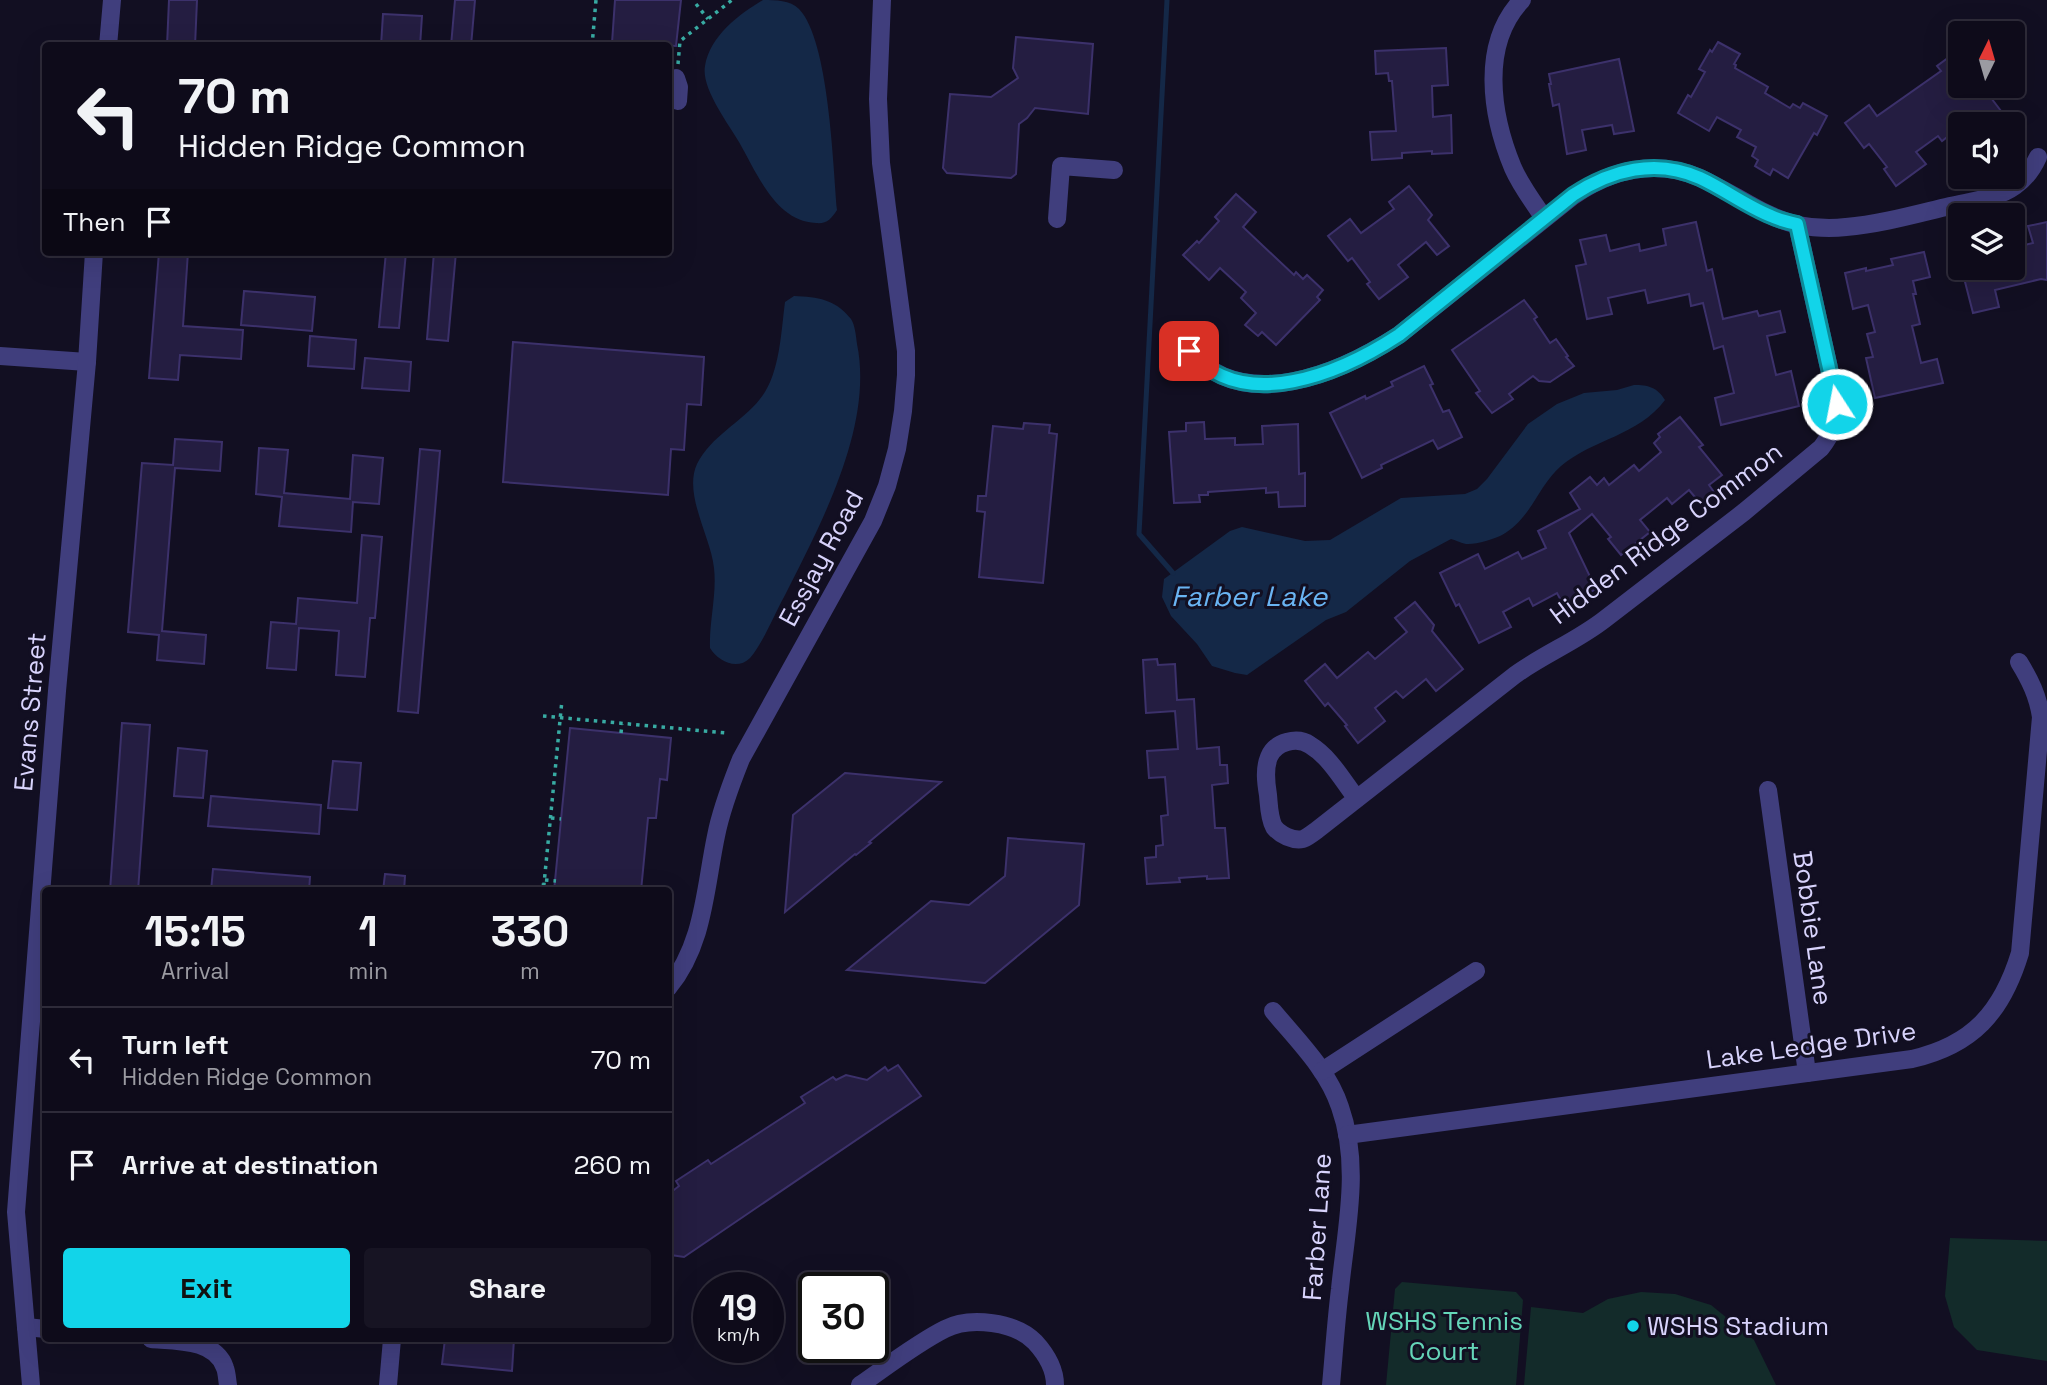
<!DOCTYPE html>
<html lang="en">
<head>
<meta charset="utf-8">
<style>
	body { margin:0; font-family:"Space Grotesk",sans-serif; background:#171423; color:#f1f3f6; height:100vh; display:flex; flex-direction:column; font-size:26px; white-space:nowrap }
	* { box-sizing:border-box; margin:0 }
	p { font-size:23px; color:#9b9ba2 }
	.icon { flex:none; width:38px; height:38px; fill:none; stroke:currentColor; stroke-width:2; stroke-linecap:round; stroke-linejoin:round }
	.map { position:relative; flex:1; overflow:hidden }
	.drawer { position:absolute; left:42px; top:887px; width:630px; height:455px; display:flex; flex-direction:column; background:#0e0b1a; border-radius:7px; box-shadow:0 7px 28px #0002,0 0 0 2px #2e2b39 }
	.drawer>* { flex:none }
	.guide { position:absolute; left:42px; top:42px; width:630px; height:214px; border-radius:7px; box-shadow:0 7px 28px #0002,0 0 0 2px #2e2b39; background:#0e0b1a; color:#f1f3f6; overflow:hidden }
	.needle { width:46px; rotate:5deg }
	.controls { position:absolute; left:1948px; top:21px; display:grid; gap:14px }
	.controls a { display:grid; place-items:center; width:77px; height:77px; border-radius:7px; background:#0e0b1a; box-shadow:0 7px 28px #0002,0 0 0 2px #2e2b39; font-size:35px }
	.speed { position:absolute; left:693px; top:1272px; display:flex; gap:14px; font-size:35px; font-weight:700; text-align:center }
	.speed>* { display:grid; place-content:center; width:91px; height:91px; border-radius:50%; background:#0e0b1a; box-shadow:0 7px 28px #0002,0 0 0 2px #2e2b39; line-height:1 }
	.speed small { font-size:18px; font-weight:400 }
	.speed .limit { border:4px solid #111; border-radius:10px; background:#fff; color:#111 }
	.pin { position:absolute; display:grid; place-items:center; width:60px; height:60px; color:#fff; margin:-30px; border-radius:14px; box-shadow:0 4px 10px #0006 }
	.me { position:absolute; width:77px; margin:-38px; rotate:349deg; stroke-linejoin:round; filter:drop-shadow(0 0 5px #0008) }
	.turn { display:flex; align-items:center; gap:24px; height:147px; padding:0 21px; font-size:32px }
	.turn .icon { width:91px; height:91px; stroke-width:2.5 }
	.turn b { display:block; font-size:49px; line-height:60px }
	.then { display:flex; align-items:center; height:66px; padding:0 21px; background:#0003; gap:14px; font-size:26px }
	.eta { display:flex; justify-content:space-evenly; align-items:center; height:119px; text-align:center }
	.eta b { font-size:42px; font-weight:600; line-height:49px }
	.action { display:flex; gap:14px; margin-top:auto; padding:14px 21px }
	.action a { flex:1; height:80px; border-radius:7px; background:#12d4e9; color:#111; font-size:28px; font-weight:600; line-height:80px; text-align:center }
	.action a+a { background:#171423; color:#f1f3f6 }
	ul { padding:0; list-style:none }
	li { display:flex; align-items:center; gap:21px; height:105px; padding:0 21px; border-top:2px solid #2e2b39 }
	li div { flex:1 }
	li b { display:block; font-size:26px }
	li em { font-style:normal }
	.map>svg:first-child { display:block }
	.green { fill:#132b2a }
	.water { fill:#142847 }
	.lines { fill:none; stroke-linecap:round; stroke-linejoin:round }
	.stream { stroke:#142847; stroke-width:5 }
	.building { fill:#241d41; stroke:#3c316b; stroke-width:2 }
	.path { stroke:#38aba3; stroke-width:3.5; stroke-dasharray:3.5 5; stroke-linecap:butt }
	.minor { stroke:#403e7d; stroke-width:18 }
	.route-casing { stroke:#0c8a97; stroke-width:18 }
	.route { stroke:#12d4e9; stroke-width:12 }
	.poi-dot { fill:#12d4e9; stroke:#120f22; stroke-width:2.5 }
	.labels { text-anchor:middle; stroke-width:6; stroke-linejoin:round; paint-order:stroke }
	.street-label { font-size:26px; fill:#d8d3fc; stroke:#120f22 }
	.park-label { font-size:26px; fill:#65d6b9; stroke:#120f22 }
	.poi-label { font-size:26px; fill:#d8d3fc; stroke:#120f22; text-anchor:start }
	.water-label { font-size:28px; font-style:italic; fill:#6ab4f3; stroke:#120f22 }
</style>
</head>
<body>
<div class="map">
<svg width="2047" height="1385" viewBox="0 0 2047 1385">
	<rect width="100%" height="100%" fill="#120f22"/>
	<g class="green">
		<path d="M1950 1238 2047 1241V1361L1977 1350 1954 1327 1945 1296Z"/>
		<path d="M1402 1282 1516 1292 1523 1300 1516 1385H1386L1395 1289Z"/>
		<path d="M1641 1292 1675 1294 1711 1305 1754 1340 1776 1385H1524L1531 1307 1583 1313 1608 1299Z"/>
	</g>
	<g class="water">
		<path d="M763 0C776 0 790 0 799 9 829 40 833 165 837 210 831 219 827 224 816 223 775 221 757 173 739 142 728 123 701 88 705 66 710 36 739 14 763 0Z"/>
		<path d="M794 296C818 297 835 299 851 319 855 325 856 336 857 344 874 426 820 526 784 597 775 613 762 645 750 658 737 671 718 661 710 648 709 621 717 595 714 568 711 537 683 494 697 464 711 436 741 423 760 399 780 375 781 332 785 302Z"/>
		<path d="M1634 385C1648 385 1657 387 1665 400 1638 436 1593 439 1561 466 1537 487 1532 518 1502 535 1494 539 1475 545 1466 544 1461 543 1455 540 1451 539L1410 561 1346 612 1326 620 1247 675 1235 673 1212 666 1197 644 1171 616 1162 597 1164 579 1230 531 1242 527 1305 541 1330 540 1401 498 1465 494 1477 489 1487 479 1528 424 1557 404 1584 393 1617 390Z"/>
	</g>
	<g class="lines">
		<path class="stream" d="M1167 0 1139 534 1173 573"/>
	</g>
	<g class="building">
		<path d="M169 0H197L195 46H167Z"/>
		<path d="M455 0H475L471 46H451Z"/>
		<path d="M615 0H681L676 46 612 43Z"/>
		<path d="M383 14 422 16 420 46H381Z"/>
		<path d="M1016 37 1093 44 1088 114 1035 108 1027 118 1019 124 1016 174 1011 178 947 173 943 168 950 94 991 97 1018 78 1013 68Z"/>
		<path d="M1718 42 1740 54 1734 64 1736 65 1735 68 1768 87 1765 93 1790 108 1793 104 1800 108 1803 103 1827 116 1817 135 1814 133 1788 178 1773 169 1770 175 1755 166 1758 160 1752 156 1756 147 1737 137 1741 130 1717 117 1709 131 1678 113 1688 95 1691 97 1705 72 1699 69 1710 50 1712 52Z"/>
		<path d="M1446 48 1448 85 1432 86 1433 117 1451 115 1452 153 1432 154V151L1402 153V158L1372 160 1370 132 1396 131 1392 81H1389L1388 73 1376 74 1375 51Z"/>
		<path d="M1960 49V86H1979L1986 95 1988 94 2001 111 1982 124H1960V127L1942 141 1938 136 1916 152 1926 164 1896 186 1884 169 1887 167 1869 144 1864 148 1845 123 1869 105 1877 116 1941 71 1937 66Z"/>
		<path d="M1619 59 1634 131 1614 134 1612 125 1582 130 1586 150 1567 154 1559 104 1553 106 1549 84H1551L1549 74Z"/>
		<path d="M1409 186 1432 215 1428 220 1449 246 1437 255 1426 242 1398 265 1408 277 1379 299 1367 284 1370 282 1352 258 1348 261 1328 236 1350 219 1361 233 1394 209 1389 202Z"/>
		<path d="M1236 194 1256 212 1243 227 1294 275 1296 272 1303 279 1307 275 1323 290 1317 297 1320 300 1276 345 1262 332 1258 336 1245 325 1256 313 1241 298 1246 292 1220 268 1209 280 1183 255 1197 241 1199 243 1219 221 1215 217Z"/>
		<path d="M1696 222 1707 271 1712 269 1723 319 1757 311 1759 316 1780 311 1785 332 1767 336 1776 375 1791 371 1799 406 1721 425 1715 398 1734 393 1723 346 1714 349 1703 303 1691 306 1689 294 1648 303 1645 290 1608 298 1612 314 1587 319 1576 266 1586 264 1580 240 1606 235 1610 251 1639 244 1640 251 1666 245 1663 229Z"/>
		<path d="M2047 222V280L2041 279 1995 290 1999 307 1973 313 1964 278 1968 277 1966 268H2012V248L2033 243 2028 226Z"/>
		<path d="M159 252H188L183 326 243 330 241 359 180 355 178 380 149 378Z"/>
		<path d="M386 252H406L399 328 379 327Z"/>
		<path d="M434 252H456L448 341 427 339Z"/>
		<path d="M1924 252 1930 277 1913 281 1916 294H1913L1920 324 1912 326 1921 363 1937 359 1943 383 1875 398 1866 358 1873 357 1867 334 1875 332 1868 305 1853 309 1845 273 1866 268V271L1893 265 1891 259Z"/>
		<path d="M244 291 315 297 312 331 241 325Z"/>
		<path d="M1524 300 1537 317 1534 319 1550 343 1556 339 1568 356 1566 357 1574 366 1550 382 1539 381 1533 376 1509 394 1513 399 1492 413 1476 393 1480 391 1452 350Z"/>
		<path d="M310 336 356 340 354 369 308 366Z"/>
		<path d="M513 342 704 357 701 405 687 404 684 450 671 449 668 495 503 482Z"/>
		<path d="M365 358 411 362 409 391 362 388Z"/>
		<path d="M1424 366 1433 384 1430 385 1443 412 1449 410 1462 437 1438 449 1433 440 1381 465 1382 468 1362 478 1330 413 1365 396 1366 399 1393 386 1391 382Z"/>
		<path d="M1680 417 1703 445 1699 447 1722 475 1709 485 1714 492 1700 503 1689 490 1672 504 1667 498 1640 520 1650 532 1621 555 1608 539 1611 537 1592 514 1569 533 1596 589 1564 606 1557 593 1533 606 1529 598 1503 612 1511 627 1479 643 1459 604 1456 606 1440 573 1478 554 1485 569 1518 552 1522 559 1546 548 1538 531 1580 509 1570 493 1590 477 1597 485 1604 478 1609 485 1634 465 1639 471 1661 452 1654 443 1660 437 1658 434Z"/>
		<path d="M1204 422 1205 439 1235 438V445L1263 444 1262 426 1298 424 1299 474 1305 473V506L1279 507 1278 492 1266 493V488L1208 492V495H1199L1200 502 1174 503 1169 432 1186 431V423Z"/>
		<path d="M1024 423 1050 425 1049 433 1057 434 1043 583 979 577 985 512 977 511 978 496H986L993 426 1023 429Z"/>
		<path d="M175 439 222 442 220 471 175 468 162 631 206 635 204 664 157 660 159 635 128 632 142 463 173 465Z"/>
		<path d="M259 448 288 450 284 493 350 499 353 455 383 458 379 504 353 502 351 532 279 526 282 497 256 494Z"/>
		<path d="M420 449 440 451 418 713 398 711Z"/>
		<path d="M362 535 382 537 375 618H370L365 677 336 675 339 631 299 628 296 670 267 668 271 622 296 624 298 598 357 603Z"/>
		<path d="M1415 602 1434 625 1432 631 1463 669 1436 691 1426 679 1403 698 1396 691 1375 708 1385 721 1358 743 1345 726 1347 725 1328 703 1325 706 1305 681 1325 664 1337 678 1368 652 1375 659 1407 632 1395 618Z"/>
		<path d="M1157 659 1158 665 1175 664 1177 700 1194 699 1197 749 1219 747 1220 765H1227L1228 783 1212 785 1215 828H1225L1229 878 1207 879V876L1179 878 1180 882 1147 884 1145 858 1156 857V846L1163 845 1161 816 1168 815 1165 777 1149 778 1147 751 1178 749 1175 711 1146 713 1143 660Z"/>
		<path d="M122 723 150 725 138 891H110Z"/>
		<path d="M570 728 671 738 667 780 660 779 656 818H648L641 891H554Z"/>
		<path d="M178 748 207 751 203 798 174 796Z"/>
		<path d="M333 761 361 763 357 810 328 808Z"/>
		<path d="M845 773 941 782 869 842 871 843 856 855 855 854 785 912 793 815Z"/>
		<path d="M211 796 321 805 319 834 208 826Z"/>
		<path d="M1008 838 1084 844 1079 905 985 983 847 970 931 901 969 905 1005 876Z"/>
		<path d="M213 869 310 877 309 891H211Z"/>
		<path d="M385 874 405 876 404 891H383Z"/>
		<path d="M898 1065 921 1096 684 1257 671 1255 668 1250V1198L670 1193 679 1186 676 1181 708 1160 711 1164 805 1103 801 1097 833 1077 836 1080 846 1075 867 1080 885 1067 888 1071Z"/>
		<path d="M445 1339H514L512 1371 442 1364Z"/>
	</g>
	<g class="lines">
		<g class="path">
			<path d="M696 4 708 19"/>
			<path d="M592 46 596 0"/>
			<path d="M678 64 680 41 732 0"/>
			<path d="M543 716 726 733"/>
			<path d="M621 733 622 724"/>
			<path d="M551 818 561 819"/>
			<path d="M545 880 556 881"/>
			<path d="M536 891 544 884 562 700"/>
		</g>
		<g class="minor">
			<path d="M1522 0C1480 44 1491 115 1513 168 1521 186 1533 202 1544 218"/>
			<path d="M108 46 112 0"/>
			<path d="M676 78 679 87 678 101"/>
			<path d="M1057 219 1061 166 1114 170"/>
			<path d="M1189 351C1245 415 1340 373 1399 335L1573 196C1611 170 1654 159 1698 177 1712 183 1726 192 1740 199 1759 210 1777 220 1798 225 1814 228 1830 229 1846 227 1881 224 1916 214 1950 206 1971 201 1997 199 2015 186 2025 179 2033 168 2038 157"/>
			<path d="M0 356 87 362"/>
			<path d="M1768 790 1807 1073"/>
			<path d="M1357 799C1343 781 1330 757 1310 745 1297 736 1275 742 1269 757 1264 769 1266 783 1268 795 1269 805 1269 818 1274 827 1280 835 1293 841 1303 839 1308 837 1313 833 1317 830L1515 675C1544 654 1577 641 1605 619L1744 512 1821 448C1832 434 1836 422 1837 404L1797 224"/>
			<path d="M668 988C704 945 705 888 716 836 721 810 731 784 741 759L873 521 887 486 897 449 903 411 906 375V351L881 163 878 99 882 0"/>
			<path d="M1273 1011C1298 1041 1328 1070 1340 1107 1361 1166 1346 1229 1340 1289 1336 1321 1334 1353 1331 1385"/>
			<path d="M1322 1071 1476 971"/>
			<path d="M1347 1135 1912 1059C1973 1045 2002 1012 2020 953L2041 717C2038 696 2030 680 2019 662"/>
			<path d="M26 1327 46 1329"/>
			<path d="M151 1339C176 1341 216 1339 225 1368 227 1373 227 1380 228 1385"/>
			<path d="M31 1385 16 1212 57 691 87 362 94 252"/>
			<path d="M388 1385 392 1339"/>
			<path d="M860 1385C886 1367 917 1343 945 1329 970 1316 1016 1322 1035 1342 1046 1354 1055 1368 1055 1385"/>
		</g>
	</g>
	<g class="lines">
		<defs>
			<path id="route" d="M1189 351C1244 415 1341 373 1399 335L1573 195C1611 170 1656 158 1700 178 1724 189 1746 206 1771 216 1779 220 1788 222 1797 224L1837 404"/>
		</defs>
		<use href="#route" class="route-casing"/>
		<use href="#route" class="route"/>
	</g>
	<circle class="poi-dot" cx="1633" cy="1326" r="7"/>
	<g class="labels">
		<g class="street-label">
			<text transform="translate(1666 533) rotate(-37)" y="9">Hidden Ridge Common</text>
			<text transform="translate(821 558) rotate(-62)" y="9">Essjay Road</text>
			<text transform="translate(30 712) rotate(-85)" y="9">Evans Street</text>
			<text transform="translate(1813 928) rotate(82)" y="9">Bobbie Lane</text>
			<text transform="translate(1811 1045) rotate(-8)" y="9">Lake Ledge Drive</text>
			<text transform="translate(1317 1227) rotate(-86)" y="9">Farber Lane</text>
		</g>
		<g class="park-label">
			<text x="1444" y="1330">WSHS Tennis<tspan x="1444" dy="30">Court</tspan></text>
		</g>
		<g class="poi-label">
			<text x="1647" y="1335">WSHS Stadium</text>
		</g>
		<g class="water-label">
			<text x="1249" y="606">Farber Lake</text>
		</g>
	</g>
</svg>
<div class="controls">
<a><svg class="needle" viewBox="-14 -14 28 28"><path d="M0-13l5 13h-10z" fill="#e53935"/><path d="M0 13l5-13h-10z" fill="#9b9ba2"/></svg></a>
<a><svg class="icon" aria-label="sound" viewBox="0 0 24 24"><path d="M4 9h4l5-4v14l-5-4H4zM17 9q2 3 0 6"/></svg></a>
<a><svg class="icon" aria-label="layers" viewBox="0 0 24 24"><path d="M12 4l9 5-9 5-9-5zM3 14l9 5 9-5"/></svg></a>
</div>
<div class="speed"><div>19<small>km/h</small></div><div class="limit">30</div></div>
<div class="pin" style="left:1189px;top:351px;background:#d93025"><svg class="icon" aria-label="arrive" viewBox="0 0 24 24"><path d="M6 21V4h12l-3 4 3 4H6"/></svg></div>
<svg class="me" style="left:1837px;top:404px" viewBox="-20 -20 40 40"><circle r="17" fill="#12d4e9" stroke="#fff" stroke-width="3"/><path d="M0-11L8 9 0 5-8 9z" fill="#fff"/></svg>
<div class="guide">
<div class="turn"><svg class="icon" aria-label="left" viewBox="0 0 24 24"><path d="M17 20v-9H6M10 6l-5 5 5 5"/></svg><div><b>70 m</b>Hidden Ridge Common</div></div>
<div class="then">Then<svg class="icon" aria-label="arrive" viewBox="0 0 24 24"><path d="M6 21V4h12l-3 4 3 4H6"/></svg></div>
</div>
<section class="drawer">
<div class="eta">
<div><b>15:15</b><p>Arrival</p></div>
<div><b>1</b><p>min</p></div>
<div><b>330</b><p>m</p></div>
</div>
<ul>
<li><svg class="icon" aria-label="left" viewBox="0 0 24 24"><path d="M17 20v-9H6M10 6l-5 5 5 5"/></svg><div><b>Turn left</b><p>Hidden Ridge Common</p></div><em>70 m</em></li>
<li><svg class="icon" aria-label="arrive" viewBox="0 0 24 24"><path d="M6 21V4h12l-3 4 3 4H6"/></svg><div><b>Arrive at destination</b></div><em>260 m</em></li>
</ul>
<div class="action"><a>Exit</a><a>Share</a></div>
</section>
</div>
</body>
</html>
